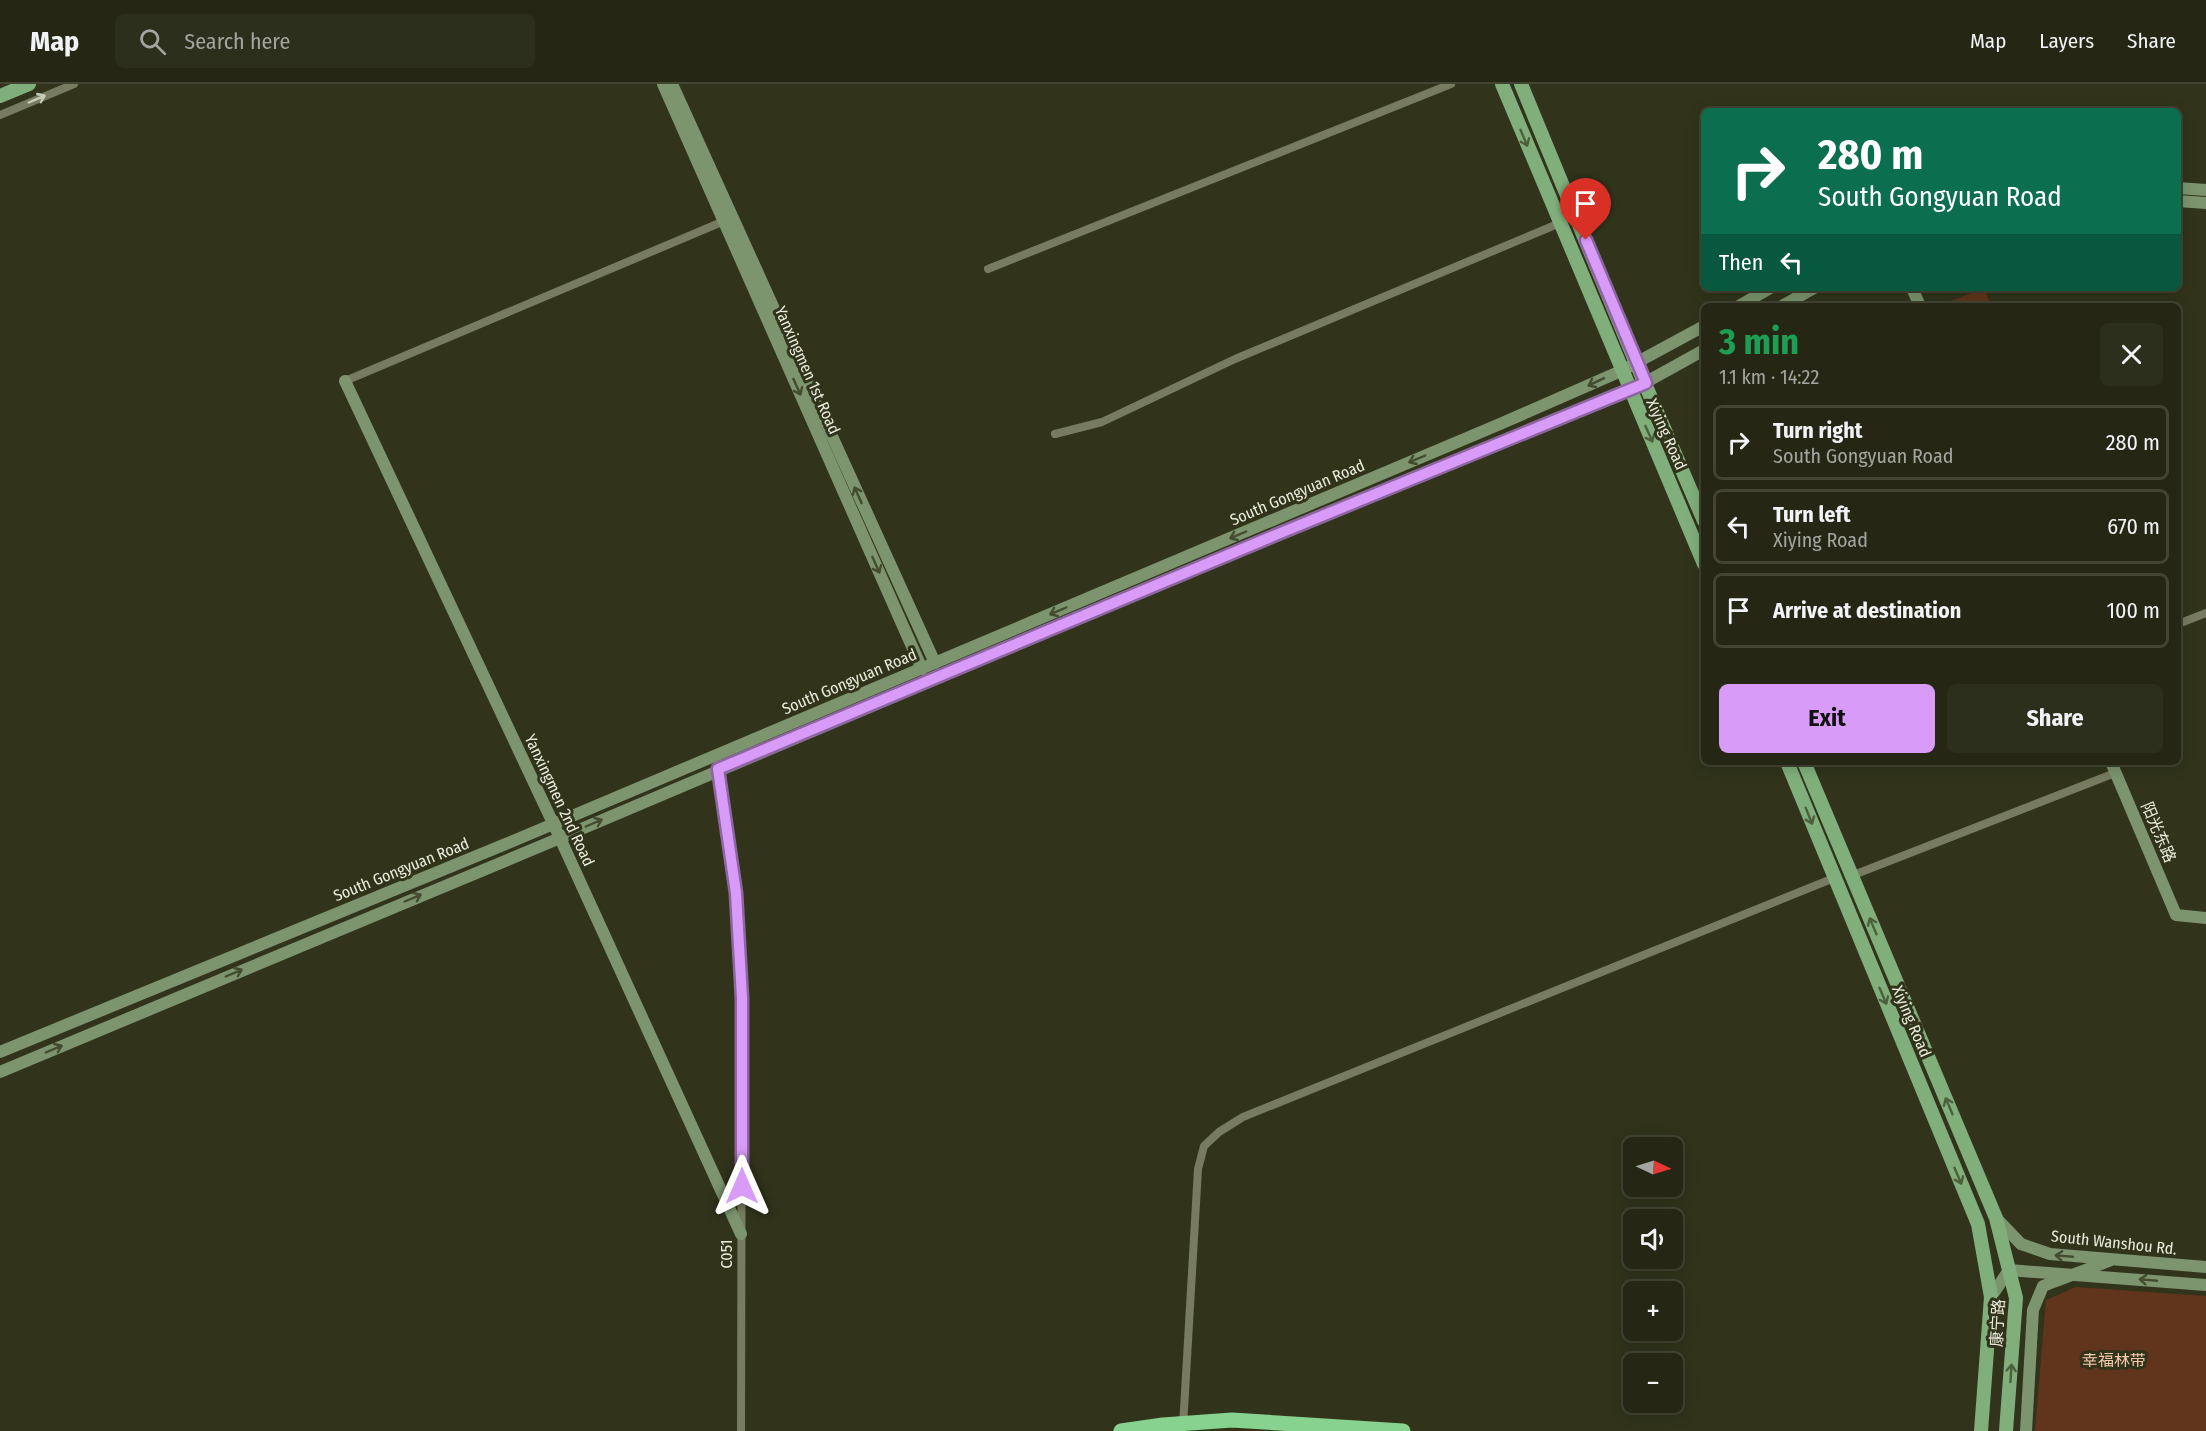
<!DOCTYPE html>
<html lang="en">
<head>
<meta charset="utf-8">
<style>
	body { margin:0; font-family:"Fira Sans Condensed","Noto Sans SC",sans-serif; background:#2d2f1d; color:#f1f3f6; height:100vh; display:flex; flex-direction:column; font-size:22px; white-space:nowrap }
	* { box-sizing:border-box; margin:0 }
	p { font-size:20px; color:#a3a5a0 }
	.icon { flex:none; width:33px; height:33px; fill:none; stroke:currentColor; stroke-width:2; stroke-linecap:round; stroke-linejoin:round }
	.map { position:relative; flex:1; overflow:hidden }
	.drawer { position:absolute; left:1701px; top:219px; width:480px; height:462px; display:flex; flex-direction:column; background:#252714; border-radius:9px; box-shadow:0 3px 15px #0003,0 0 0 2px #424434 }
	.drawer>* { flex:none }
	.guide { position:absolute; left:1701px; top:24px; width:480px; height:183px; border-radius:9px; box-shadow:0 3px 15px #0003,0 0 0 2px #424434; background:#0b6e4f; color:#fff; overflow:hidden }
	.needle { width:39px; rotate:94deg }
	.tools { position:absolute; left:1623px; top:1053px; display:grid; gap:12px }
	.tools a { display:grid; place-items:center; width:60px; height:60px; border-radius:9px; background:#252714; box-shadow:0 3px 15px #0003,0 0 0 2px #424434; font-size:30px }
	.pin { position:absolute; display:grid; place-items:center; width:51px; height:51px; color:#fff; margin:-62px -26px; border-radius:50% 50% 50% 0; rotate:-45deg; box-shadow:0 0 6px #0007 }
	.pin .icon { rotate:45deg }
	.me { position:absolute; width:66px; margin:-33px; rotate:0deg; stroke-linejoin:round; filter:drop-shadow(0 0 4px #0008) }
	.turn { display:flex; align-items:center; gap:21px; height:126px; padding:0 18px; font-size:27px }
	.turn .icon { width:78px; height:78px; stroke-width:2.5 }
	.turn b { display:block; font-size:42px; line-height:51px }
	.then { display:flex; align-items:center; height:57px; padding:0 18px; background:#0003; gap:12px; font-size:22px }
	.round { display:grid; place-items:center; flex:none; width:63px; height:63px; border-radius:9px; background:#2d2f1d }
	.headline { display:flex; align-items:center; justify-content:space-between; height:102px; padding:0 18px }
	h1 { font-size:36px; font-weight:700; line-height:45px; color:#1e9e55 }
	.primary-button { display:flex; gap:12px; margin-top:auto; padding:12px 18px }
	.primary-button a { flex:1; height:69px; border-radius:9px; background:#d89bf8; color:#111; font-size:24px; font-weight:700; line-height:69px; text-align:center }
	.primary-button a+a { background:#2d2f1d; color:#f1f3f6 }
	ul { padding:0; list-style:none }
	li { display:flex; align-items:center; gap:18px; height:75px; margin:0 12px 9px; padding:0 6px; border:3px solid #424434; border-radius:9px }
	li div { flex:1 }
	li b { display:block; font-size:22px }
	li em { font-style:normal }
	header { display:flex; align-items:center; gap:36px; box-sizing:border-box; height:84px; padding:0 30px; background:#252714; border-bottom:2px solid #424434 }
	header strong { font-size:28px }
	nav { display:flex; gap:33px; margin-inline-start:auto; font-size:21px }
	.search { width:420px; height:54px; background:#2d2f1d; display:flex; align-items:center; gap:15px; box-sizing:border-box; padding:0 21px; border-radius:9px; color:#a3a5a0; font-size:22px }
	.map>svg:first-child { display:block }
	.green { fill:#60351b }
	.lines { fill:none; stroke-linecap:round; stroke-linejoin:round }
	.street { stroke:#777b60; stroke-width:8 }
	.secondary { stroke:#7c956e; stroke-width:12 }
	.primary { stroke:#81af7c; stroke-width:14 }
	.highway { stroke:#87d28e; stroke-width:15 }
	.oneway { stroke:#c8cbb8 }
	.oneway2 { stroke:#4d5f3d }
	.oneway3 { stroke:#444c30 }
	.route-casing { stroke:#8c65a1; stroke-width:15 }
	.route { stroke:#d89bf8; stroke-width:10 }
	.labels { text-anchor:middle; stroke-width:6; stroke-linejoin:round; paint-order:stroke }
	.street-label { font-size:16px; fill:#eaeddd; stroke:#31341b }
	.park-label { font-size:16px; fill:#f9c9af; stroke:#31341b }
</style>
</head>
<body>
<header>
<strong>Map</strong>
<div class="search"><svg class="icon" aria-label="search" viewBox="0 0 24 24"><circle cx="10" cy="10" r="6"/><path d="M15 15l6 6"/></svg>Search here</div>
<nav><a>Map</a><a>Layers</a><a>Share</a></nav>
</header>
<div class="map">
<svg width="2206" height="1347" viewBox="0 0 2206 1347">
	<rect width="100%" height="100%" fill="#31341b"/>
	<g class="green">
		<path d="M1984 204 1991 222H1947L1946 219Z"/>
		<path d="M2076 1203 2206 1212V1347H2035L2046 1216Z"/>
	</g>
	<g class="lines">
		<g class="street">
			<path d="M0 31 74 0"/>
			<path d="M988 185 1451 0"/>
			<path d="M345 297 729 135"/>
			<path d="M1055 350 1102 338 1235 275 1560 139"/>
			<path d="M2178 540 2206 529"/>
			<path d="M716 671 736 809 742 914 741 1347"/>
			<path d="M1851 792 2115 689"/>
			<path d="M1183 1343 1198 1085 1204 1062 1219 1048 1243 1033 1834 794"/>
		</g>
		<g class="secondary">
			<path d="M663 0 922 585"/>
			<path d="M672 0 935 579"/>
			<path d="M2178 104 2206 106"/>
			<path d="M2178 117 2206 119"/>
			<path d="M1912 204 1920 222"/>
			<path d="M1739 222 1770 204"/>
			<path d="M1782 222 1814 204"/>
			<path d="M345 297 560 754 741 1150"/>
			<path d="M2111 678 2176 831 2206 834"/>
			<path d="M0 968 513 757 1500 340 1621 287 1704 242"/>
			<path d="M0 988 560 754 1278 450 1630 307 1704 266"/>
			<path d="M1996 1134 2021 1160 2050 1170 2206 1183"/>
			<path d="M1991 1213 2009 1186 2206 1201"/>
			<path d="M2026 1347 2033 1226 2043 1202 2109 1177"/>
		</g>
		<g class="primary">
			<path d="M1502 0 1704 480"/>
			<path d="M1521 0 1636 279 1704 437"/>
			<path d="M0 12 29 0"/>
			<path d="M1787 678 1978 1140 1991 1213 1981 1347"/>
			<path d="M1804 678 1996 1134 2016 1214 2006 1347"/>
		</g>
		<path class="highway" d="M1121 1347 1163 1341 1232 1336 1403 1347"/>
	</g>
	<defs><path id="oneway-shaft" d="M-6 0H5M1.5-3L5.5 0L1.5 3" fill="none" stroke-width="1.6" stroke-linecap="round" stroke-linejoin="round" transform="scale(1.5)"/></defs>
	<use class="oneway" href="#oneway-shaft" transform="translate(37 15) rotate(-23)"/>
	<g class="oneway2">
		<use href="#oneway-shaft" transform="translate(1524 54) rotate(67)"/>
		<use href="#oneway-shaft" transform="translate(1649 350) rotate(66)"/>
		<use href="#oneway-shaft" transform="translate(1809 732) rotate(68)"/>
		<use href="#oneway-shaft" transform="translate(1873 842) rotate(-113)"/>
		<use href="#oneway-shaft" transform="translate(1883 912) rotate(67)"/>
		<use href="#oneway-shaft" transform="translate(1949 1022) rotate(-113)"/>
		<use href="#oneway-shaft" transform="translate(1958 1092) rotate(67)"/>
		<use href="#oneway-shaft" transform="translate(2011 1289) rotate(-86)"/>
	</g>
	<g class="oneway3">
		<use href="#oneway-shaft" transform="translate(1596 298) rotate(155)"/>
		<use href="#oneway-shaft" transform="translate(797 303) rotate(66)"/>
		<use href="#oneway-shaft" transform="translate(1417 375) rotate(157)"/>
		<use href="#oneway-shaft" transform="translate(858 411) rotate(-114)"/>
		<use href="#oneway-shaft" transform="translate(1238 451) rotate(157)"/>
		<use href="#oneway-shaft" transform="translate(876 481) rotate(66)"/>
		<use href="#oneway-shaft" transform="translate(1058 527) rotate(157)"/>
		<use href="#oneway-shaft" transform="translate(594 739) rotate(-23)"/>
		<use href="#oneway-shaft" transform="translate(413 814) rotate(-23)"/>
		<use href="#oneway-shaft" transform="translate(234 889) rotate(-23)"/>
		<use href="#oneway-shaft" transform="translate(54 965) rotate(-23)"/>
		<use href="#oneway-shaft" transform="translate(2064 1172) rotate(-175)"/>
		<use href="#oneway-shaft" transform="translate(2148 1196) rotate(-175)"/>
	</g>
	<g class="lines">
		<defs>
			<path id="route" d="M742 1102V914L736 809 718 685 1278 450 1646 299 1586 156"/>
		</defs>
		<use href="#route" class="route-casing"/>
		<use href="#route" class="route"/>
	</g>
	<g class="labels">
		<g class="street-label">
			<text transform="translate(808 286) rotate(66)" y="6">Yanxingmen 1st Road</text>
			<text transform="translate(1667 350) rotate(66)" y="6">Xiying Road</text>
			<text transform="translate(1297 408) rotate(-23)" y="6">South Gongyuan Road</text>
			<text transform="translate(849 597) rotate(-23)" y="6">South Gongyuan Road</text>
			<text transform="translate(560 716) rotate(65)" y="6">Yanxingmen 2nd Road</text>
			<text transform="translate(2159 748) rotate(67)" y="6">阳光东路</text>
			<text transform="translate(401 785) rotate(-22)" y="6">South Gongyuan Road</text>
			<text transform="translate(1912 937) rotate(67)" y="6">Xiying Road</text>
			<text transform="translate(2114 1158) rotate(6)" y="6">South Wanshou Rd.</text>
			<text transform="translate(726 1170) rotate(-90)" y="6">C051</text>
			<text transform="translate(1997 1239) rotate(-87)" y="6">康宁路</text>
		</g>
		<g class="park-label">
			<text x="2114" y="1282">幸福林带</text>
		</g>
	</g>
</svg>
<div class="tools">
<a><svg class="needle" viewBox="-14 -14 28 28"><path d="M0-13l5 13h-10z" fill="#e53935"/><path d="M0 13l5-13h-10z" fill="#a3a5a0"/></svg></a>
<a><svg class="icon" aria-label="sound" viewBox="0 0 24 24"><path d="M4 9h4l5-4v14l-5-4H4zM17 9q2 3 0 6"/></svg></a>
<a>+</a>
<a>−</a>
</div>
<div class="pin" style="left:1586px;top:156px;background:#d93025"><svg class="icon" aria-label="arrive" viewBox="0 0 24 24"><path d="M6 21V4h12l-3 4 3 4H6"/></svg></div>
<svg class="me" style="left:742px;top:1102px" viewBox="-20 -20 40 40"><path d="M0-17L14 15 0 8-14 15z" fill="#d89bf8" stroke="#fff" stroke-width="4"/></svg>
<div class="guide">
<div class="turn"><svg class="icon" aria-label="right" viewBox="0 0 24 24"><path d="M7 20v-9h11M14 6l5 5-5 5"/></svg><div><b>280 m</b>South Gongyuan Road</div></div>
<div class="then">Then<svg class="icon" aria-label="left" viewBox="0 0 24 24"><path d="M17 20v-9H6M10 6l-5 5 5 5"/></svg></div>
</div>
<section class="drawer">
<div class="headline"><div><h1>3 min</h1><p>1.1 km · 14:22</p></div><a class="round"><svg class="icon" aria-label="close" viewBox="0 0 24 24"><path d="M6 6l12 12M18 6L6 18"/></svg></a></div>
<ul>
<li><svg class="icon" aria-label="right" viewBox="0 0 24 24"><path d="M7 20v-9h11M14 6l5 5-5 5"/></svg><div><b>Turn right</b><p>South Gongyuan Road</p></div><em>280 m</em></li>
<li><svg class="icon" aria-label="left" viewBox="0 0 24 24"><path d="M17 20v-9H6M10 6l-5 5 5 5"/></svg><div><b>Turn left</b><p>Xiying Road</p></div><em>670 m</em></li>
<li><svg class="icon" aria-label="arrive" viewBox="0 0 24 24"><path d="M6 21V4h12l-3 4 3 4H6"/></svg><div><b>Arrive at destination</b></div><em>100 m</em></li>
</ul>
<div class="primary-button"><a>Exit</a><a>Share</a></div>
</section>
</div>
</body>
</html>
